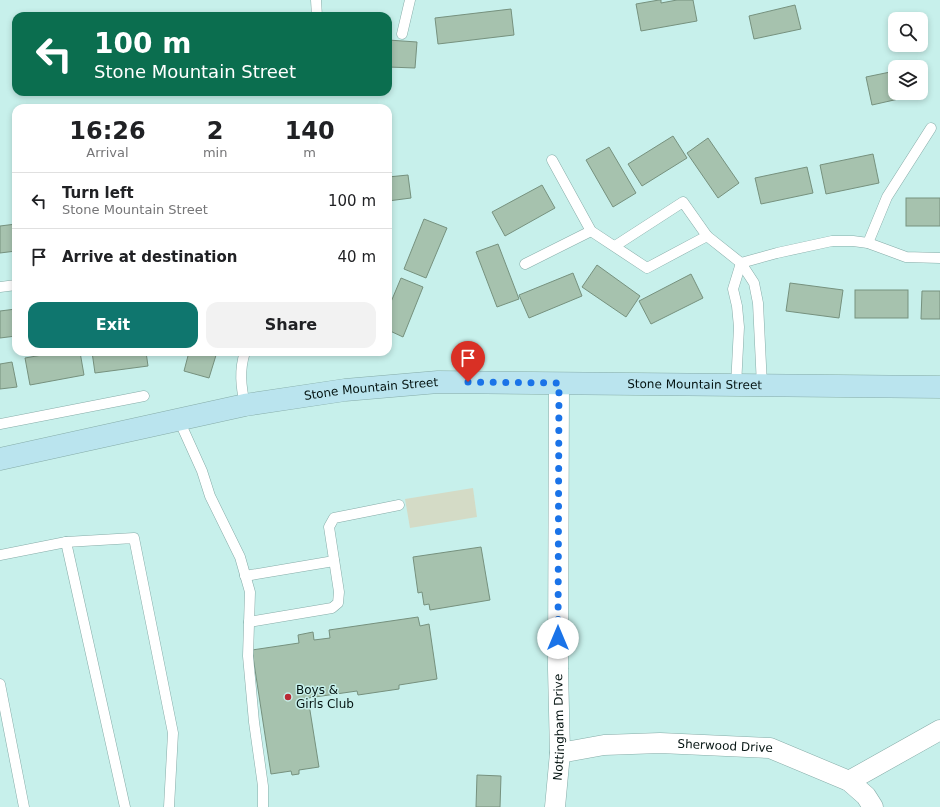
<!DOCTYPE html>
<html lang="en">
<head>
<meta charset="utf-8">
<style>
	body { margin:0; font-family:"DejaVu Sans",sans-serif; background:#f2f2f2; color:#202124; height:100vh; display:flex; flex-direction:column; font-size:15px; white-space:nowrap }
	* { box-sizing:border-box; margin:0 }
	p { font-size:13px; color:#757577 }
	.icon { flex:none; width:22px; height:22px; fill:none; stroke:currentColor; stroke-width:2; stroke-linecap:round; stroke-linejoin:round }
	.map { position:relative; flex:1; overflow:hidden }
	.side { position:absolute; left:12px; top:104px; width:380px; height:252px; display:flex; flex-direction:column; background:#fff; border-radius:12px; box-shadow:0 2px 6px #0003 }
	.side>* { flex:none }
	.banner { position:absolute; left:12px; top:12px; width:380px; height:84px; border-radius:12px; box-shadow:0 2px 6px #0003; background:#0b6e4f; color:#fff; overflow:hidden }
	.controls { position:absolute; left:888px; top:12px; display:grid; gap:8px }
	.controls a { display:grid; place-items:center; width:40px; height:40px; border-radius:8px; background:#fff; box-shadow:0 2px 6px #0003; font-size:20px }
	.pin { position:absolute; display:grid; place-items:center; width:34px; height:34px; color:#fff; margin:-41px -17px; border-radius:50% 50% 50% 0; rotate:-45deg; box-shadow:0 0 4px #0007 }
	.pin .icon { rotate:45deg }
	.me { position:absolute; width:44px; margin:-22px; rotate:0deg; stroke-linejoin:round; filter:drop-shadow(0 0 3px #0008) }
	.turn { display:flex; align-items:center; gap:14px; height:84px; padding:0 16px; font-size:18px }
	.turn .icon { width:52px; height:52px; stroke-width:2.5 }
	.turn b { display:block; font-size:28px; line-height:34px }
	.eta { display:flex; justify-content:space-evenly; align-items:center; height:68px; text-align:center }
	.eta b { font-size:24px; font-weight:800; line-height:28px }
	.button { display:flex; gap:8px; margin-top:auto; padding:8px 16px }
	.button a { flex:1; height:46px; border-radius:12px; background:#0f766e; color:#fff; font-size:16px; font-weight:800; line-height:46px; text-align:center }
	.button a+a { background:#f2f2f2; color:#202124 }
	ul { padding:0; list-style:none }
	li { display:flex; align-items:center; gap:12px; height:56px; padding:0 16px; border-top:1px solid #e0e0e0 }
	li div { flex:1 }
	li b { display:block; font-size:15px }
	li em { font-style:normal }
	.map>svg:first-child { display:block }
	.green { fill:#d4dbc6 }
	.building { fill:#a6c2ae; stroke:#76917e }
	.lines { fill:none; stroke-linecap:round; stroke-linejoin:round }
	.lane-casing { stroke:#86aca8; stroke-width:11 }
	.street-casing { stroke:#86aca8; stroke-width:21 }
	.secondary-casing { stroke:#86aca8; stroke-width:23 }
	.lane { stroke:#fff; stroke-width:10 }
	.street { stroke:#fff; stroke-width:20 }
	.secondary { stroke:#bae4ee; stroke-width:22 }
	.route { stroke:#1a73e8; stroke-width:7; stroke-dasharray:0 12.6 }
	.poi-dot { fill:#ba2934; stroke:#c7f0eb; stroke-width:1.5 }
	.labels { text-anchor:middle; stroke-width:3; stroke-linejoin:round; paint-order:stroke }
	.street-label { font-size:12px; fill:#051412; stroke:#c7f0eb }
	.poi-label { font-size:12px; fill:#051412; stroke:#c7f0eb; text-anchor:start }
</style>
</head>
<body>
<div class="map">
<svg width="940" height="807" viewBox="0 0 940 807">
	<rect width="100%" height="100%" fill="#c7f0eb"/>
	<path class="green" d="M473 488 477 517 410 528 405 499Z"/>
	<g class="building">
		<path d="M659 0H661V3L677 0H693L697 21 641 31 636 4Z"/>
		<path d="M795 5 801 29 754 39 749 16Z"/>
		<path d="M511 9 514 35 438 44 435 18Z"/>
		<path d="M388 40 417 42 415 68 388 67Z"/>
		<path d="M895 71V93H921V76L925 93 872 105 866 77Z"/>
		<path d="M259 92H286L259 95Z"/>
		<path d="M673 136 687 158 642 186 628 164Z"/>
		<path d="M708 138 739 183 718 198 687 153Z"/>
		<path d="M609 147 636 193 613 207 586 160Z"/>
		<path d="M873 154 879 183 826 194 820 165Z"/>
		<path d="M807 167 813 193 761 204 755 178Z"/>
		<path d="M408 175 411 198 388 201V177Z"/>
		<path d="M542 185 555 208 505 236 492 212Z"/>
		<rect x="906" y="198" width="34" height="28"/>
		<path d="M424 219 447 228 426 278 404 269Z"/>
		<path d="M16 224V251L0 253V226Z"/>
		<path d="M498 244 519 299 497 307 476 252Z"/>
		<path d="M597 265 640 296 626 317 582 287Z"/>
		<path d="M573 273 582 296 529 318 519 295Z"/>
		<path d="M691 274 703 298 651 324 639 301Z"/>
		<path d="M401 278 423 287 403 337 388 330V309Z"/>
		<path d="M790 283 843 290 839 318 786 311Z"/>
		<rect x="855" y="290" width="53" height="28"/>
		<path d="M922 291H940V319H921Z"/>
		<path d="M16 309V336L0 338V311Z"/>
		<path d="M59 352H80L84 375 30 385 25 358Z"/>
		<path d="M92 352H146L148 366 95 373Z"/>
		<path d="M189 352H217L209 378 184 371Z"/>
		<path d="M12 362 17 387 0 389V364Z"/>
		<path d="M481 547 490 600 430 610 429 604 424 605 422 592 418 593 413 557Z"/>
		<path d="M418 617 420 626 429 624 437 679 399 685V689L358 695 357 691 308 698 319 767 299 770V774L292 775 291 771 271 774 252 650 299 643 298 635 313 632 314 640 330 638 329 630Z"/>
		<path d="M477 775 501 776 500 807H476Z"/>
	</g>
	<g class="lines">
		<defs>
			<g id="lane">
				<path d="M316 0 317 16"/>
				<path d="M402 34 410 0"/>
				<path d="M552 160 591 231 647 268 707 236 741 263 754 283 758 303 762 386"/>
				<path d="M868 243 887 197 931 128"/>
				<path d="M615 246 683 202 707 236"/>
				<path d="M741 263 777 253 832 241H853L868 243 906 257 940 258"/>
				<path d="M525 264 591 231"/>
				<path d="M0 287 16 285"/>
				<path d="M245 352C239 370 241 387 245 405"/>
				<path d="M736 386 739 327 737 306 733 289 741 263"/>
				<path d="M179 420 202 471 210 496 240 557 250 592 248 656 254 722 263 786V807"/>
				<path d="M0 424 144 396"/>
				<path d="M66 542 125 807"/>
				<path d="M0 555 66 542 134 538 173 733 169 807"/>
				<path d="M245 576 334 561"/>
				<path d="M249 622 332 608 338 603 339 592 329 527 334 518 399 505"/>
				<path d="M0 684 24 807"/>
			</g>
			<g id="street">
				<path id="s1" d="M560 753 604 745 660 743 770 748 849 781 866 796 873 807"/>
				<path d="M849 781 940 730"/>
				<path id="s2" d="M555 807 560 753 558 669 559 383"/>
			</g>
			<g id="secondary">
				<path id="s3" d="M0 459 245 405 345 390 438 382 940 387"/>
			</g>
		</defs>
		<use href="#lane" class="lane-casing"/>
		<use href="#street" class="street-casing"/>
		<use href="#secondary" class="secondary-casing"/>
		<use href="#lane" class="lane"/>
		<use href="#street" class="street"/>
		<use href="#secondary" class="secondary"/>
	</g>
	<g class="lines">
		<path class="route" d="M468 382 559 383 558 638"/>
	</g>
	<circle class="poi-dot" cx="288" cy="697" r="4"/>
	<g class="labels">
		<g class="street-label">
			<text dy="4" stroke="none"><textPath href="#s3" startOffset="702">Stone Mountain Street</textPath></text>
			<text dy="4" stroke="none"><textPath href="#s3" startOffset="378">Stone Mountain Street</textPath></text>
			<text dy="4" stroke="none"><textPath href="#s2" startOffset="80">Nottingham Drive</textPath></text>
			<text dy="4" stroke="none"><textPath href="#s1" startOffset="166">Sherwood Drive</textPath></text>
		</g>
		<g class="poi-label">
			<text x="296" y="694">Boys &amp;<tspan x="296" dy="14">Girls Club</tspan></text>
		</g>
	</g>
</svg>
<div class="controls">
<a><svg class="icon" aria-label="search" viewBox="0 0 24 24"><circle cx="10" cy="10" r="6"/><path d="M15 15l6 6"/></svg></a>
<a><svg class="icon" aria-label="layers" viewBox="0 0 24 24"><path d="M12 4l9 5-9 5-9-5zM3 14l9 5 9-5"/></svg></a>
</div>
<div class="pin" style="left:468px;top:382px;background:#d93025"><svg class="icon" aria-label="arrive" viewBox="0 0 24 24"><path d="M6 21V4h12l-3 4 3 4H6"/></svg></div>
<svg class="me" style="left:558px;top:638px" viewBox="-20 -20 40 40"><circle r="19" fill="#fff"/><path d="M0-13L10 11 0 6-10 11z" fill="#1a73e8"/></svg>
<div class="banner">
<div class="turn"><svg class="icon" aria-label="left" viewBox="0 0 24 24"><path d="M17 20v-9H6M10 6l-5 5 5 5"/></svg><div><b>100 m</b>Stone Mountain Street</div></div>
</div>
<section class="side">
<div class="eta">
<div><b>16:26</b><p>Arrival</p></div>
<div><b>2</b><p>min</p></div>
<div><b>140</b><p>m</p></div>
</div>
<ul>
<li><svg class="icon" aria-label="left" viewBox="0 0 24 24"><path d="M17 20v-9H6M10 6l-5 5 5 5"/></svg><div><b>Turn left</b><p>Stone Mountain Street</p></div><em>100 m</em></li>
<li><svg class="icon" aria-label="arrive" viewBox="0 0 24 24"><path d="M6 21V4h12l-3 4 3 4H6"/></svg><div><b>Arrive at destination</b></div><em>40 m</em></li>
</ul>
<div class="button"><a>Exit</a><a>Share</a></div>
</section>
</div>
</body>
</html>
